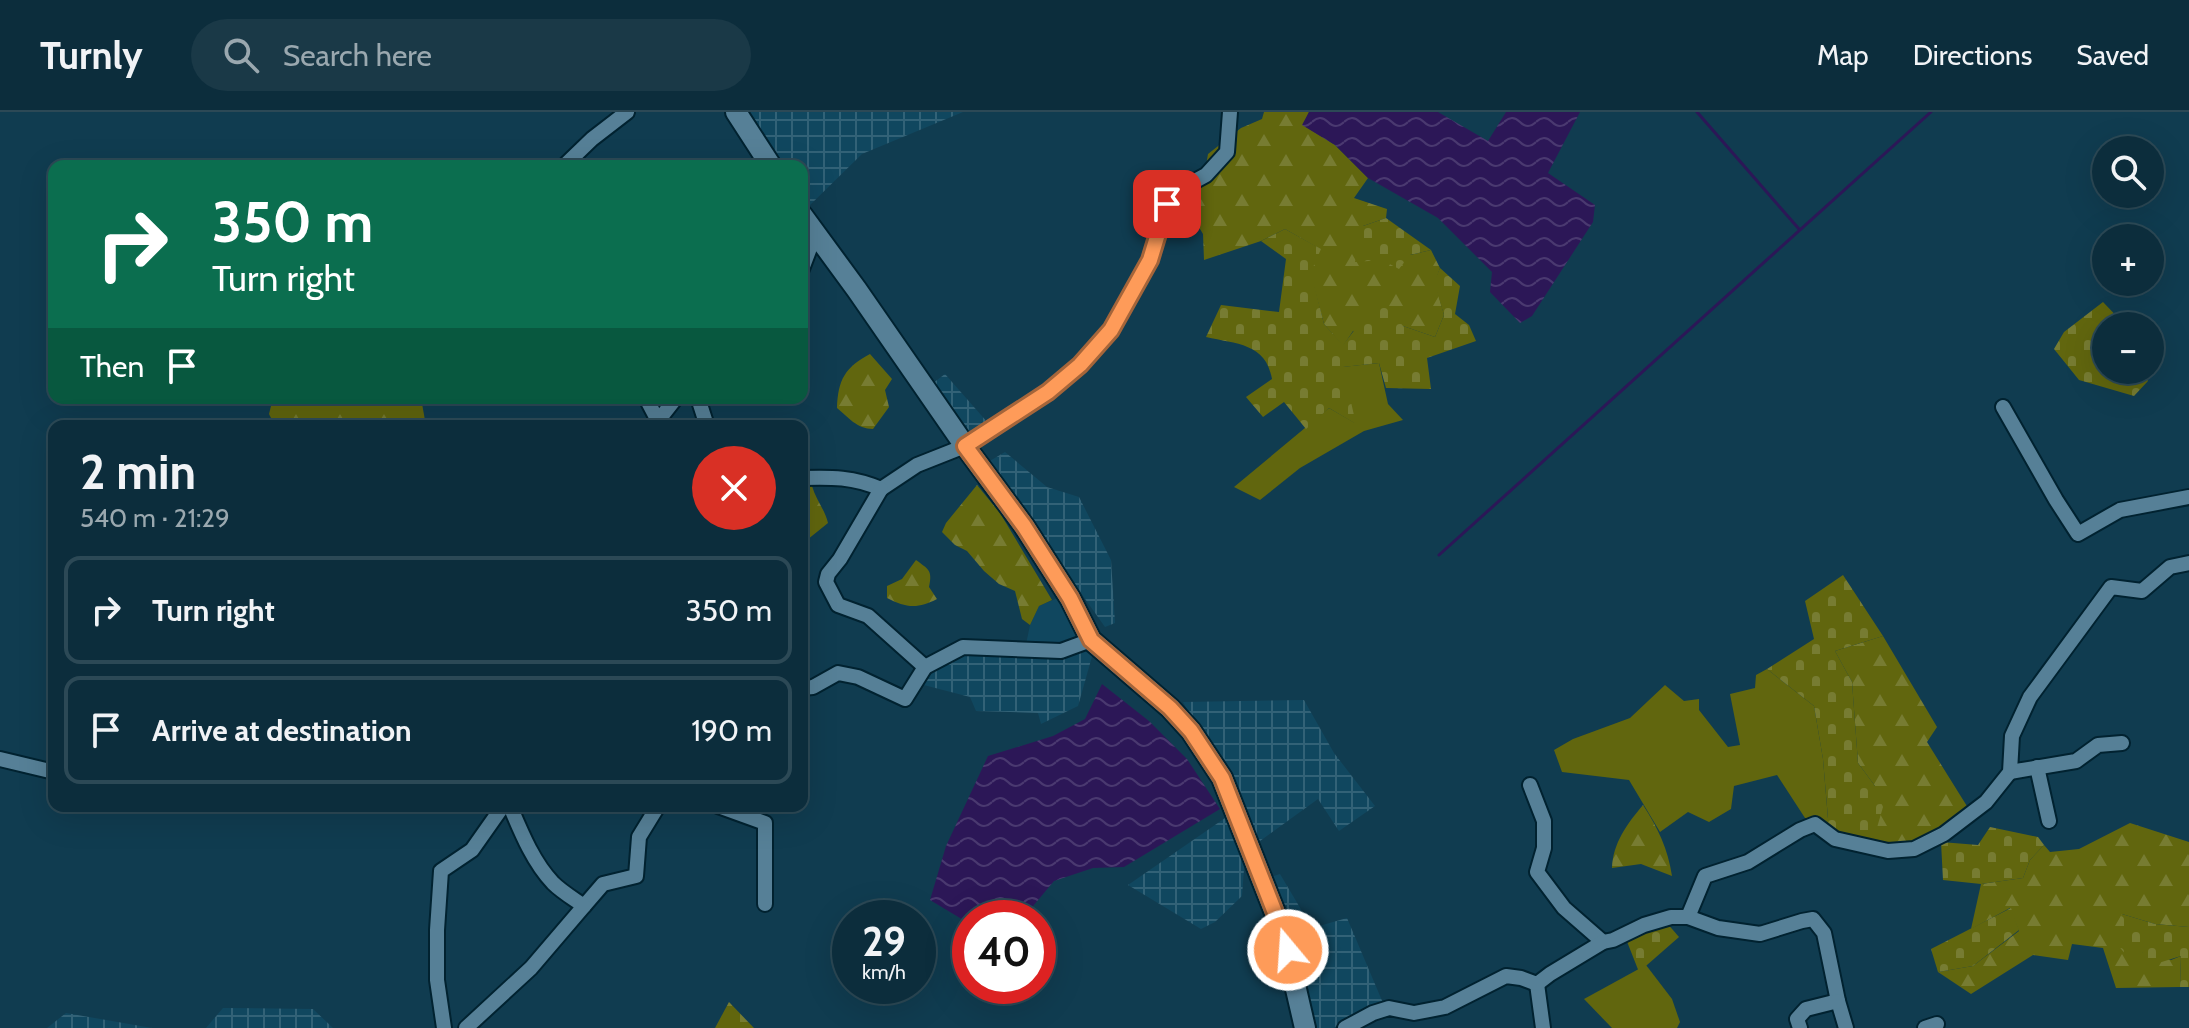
<!DOCTYPE html>
<html lang="en">
<head>
<meta charset="utf-8">
<style>
	body { margin:0; font-family:Cabin,sans-serif; background:#1a3947; color:#f1f3f6; height:100vh; display:flex; flex-direction:column; font-size:30px; white-space:nowrap }
	* { box-sizing:border-box; margin:0 }
	p { font-size:26px; color:#9aa8af }
	.icon { flex:none; width:44px; height:44px; fill:none; stroke:currentColor; stroke-width:2; stroke-linecap:round; stroke-linejoin:round }
	.map { position:relative; flex:1; overflow:hidden }
	.details { position:absolute; left:48px; top:308px; width:760px; height:392px; display:flex; flex-direction:column; background:#0c2d3c; border-radius:16px; box-shadow:0 8px 32px #0002,0 0 0 2px #2c4956 }
	.details>* { flex:none }
	.banner { position:absolute; left:48px; top:48px; width:760px; height:244px; border-radius:16px; box-shadow:0 8px 32px #0002,0 0 0 2px #2c4956; background:#0b6e4f; color:#fff; overflow:hidden }
	.fabs { position:absolute; left:2092px; top:24px; display:grid; gap:16px }
	.fabs a { display:grid; place-items:center; width:72px; height:72px; border-radius:50%; background:#0c2d3c; box-shadow:0 8px 32px #0002,0 0 0 2px #2c4956; font-size:40px }
	.speed { position:absolute; left:832px; top:788px; display:flex; gap:16px; font-size:40px; font-weight:700; text-align:center }
	.speed>* { display:grid; place-content:center; width:104px; height:104px; border-radius:50%; background:#0c2d3c; box-shadow:0 8px 32px #0002,0 0 0 2px #2c4956; line-height:1 }
	.speed small { font-size:20px; font-weight:400 }
	.speed .limit { border:12px solid #d22; background:#fff; color:#111 }
	.pin { position:absolute; display:grid; place-items:center; width:68px; height:68px; color:#fff; margin:-34px; border-radius:16px; box-shadow:0 4px 12px #0006 }
	.me { position:absolute; width:88px; margin:-44px; rotate:342deg; stroke-linejoin:round; filter:drop-shadow(0 0 6px #0008) }
	.turn { display:flex; align-items:center; gap:28px; height:168px; padding:0 32px; font-size:36px }
	.turn .icon { width:104px; height:104px; stroke-width:2.5 }
	.turn b { display:block; font-size:56px; line-height:68px }
	.then { display:flex; align-items:center; height:76px; padding:0 32px; background:#0003; gap:16px; font-size:30px }
	.round { display:grid; place-items:center; flex:none; width:84px; height:84px; border-radius:42px; background:#1a3947 }
	.headline { display:flex; align-items:center; justify-content:space-between; height:136px; padding:0 32px }
	h1 { font-size:48px; font-weight:700; line-height:60px }
	ul { padding:0; list-style:none }
	li { display:flex; align-items:center; gap:24px; height:108px; margin:0 16px 12px; padding:0 16px; border:4px solid #2c4956; border-radius:16px }
	li div { flex:1 }
	li b { display:block; font-size:30px }
	li em { font-style:normal }
	header { display:flex; align-items:center; gap:48px; box-sizing:border-box; height:112px; padding:0 40px; background:#0c2d3c; border-bottom:2px solid #2c4956 }
	header strong { font-size:38px }
	nav { display:flex; gap:44px; margin-inline-start:auto; font-size:28px }
	.search { width:560px; height:72px; background:#1a3947; display:flex; align-items:center; gap:20px; box-sizing:border-box; padding:0 28px; border-radius:44px; color:#9aa8af; font-size:30px }
	.map>svg:first-child { display:block }
	.built { fill:#10475f }
	.industrial { fill:url(#industrial-grid) }
	.green { fill:#61660e }
	.forest { fill:url(#forest-firs) }
	.cemetery { fill:url(#cemetery-stones) }
	.water { fill:url(#water-waves) }
	.lines { fill:none; stroke-linecap:round; stroke-linejoin:round }
	.stream { stroke:#2c1757; stroke-width:3 }
	.street-casing { stroke:#012230; stroke-width:18 }
	.secondary-casing { stroke:#012230; stroke-width:24 }
	.street { stroke:#568097; stroke-width:14 }
	.secondary { stroke:#568097; stroke-width:20 }
	.route-casing { stroke:#a5653a; stroke-width:20 }
	.route { stroke:#fe9b59; stroke-width:14 }
</style>
</head>
<body>
<header>
<strong>Turnly</strong>
<div class="search"><svg class="icon" aria-label="search" viewBox="0 0 24 24"><circle cx="10" cy="10" r="6"/><path d="M15 15l6 6"/></svg>Search here</div>
<nav><a>Map</a><a>Directions</a><a>Saved</a></nav>
</header>
<div class="map">
<svg width="2189" height="916" viewBox="0 0 2189 916">
	<defs>
		<pattern id="industrial-grid" width="8" height="8" patternUnits="userSpaceOnUse" patternTransform="scale(2)"><rect width="8" height="8" fill="#10475f"/><path d="M0 4h8M4 0v8" fill="none" stroke="#326277"/></pattern>
		<pattern id="forest-firs" width="22" height="20" patternUnits="userSpaceOnUse" patternTransform="scale(2)"><rect width="22" height="20" fill="#61660e"/><path d="M5 1l3.5 6h-7zM16 11l3.5 6h-7z" fill="#777c32"/></pattern>
		<pattern id="cemetery-stones" width="16" height="16" patternUnits="userSpaceOnUse" patternTransform="scale(2)"><rect width="16" height="16" fill="#61660e"/><path d="M2 7V4a2 2 0 0 1 4 0v3zM10 15v-3a2 2 0 0 1 4 0v3z" fill="#777c32"/></pattern>
		<pattern id="water-waves" width="16" height="10" patternUnits="userSpaceOnUse" patternTransform="scale(2)"><rect width="16" height="10" fill="#2c1757"/><path d="M0 5q4-4 8 0t8 0" fill="none" stroke="#4a3970"/></pattern>
	</defs>
	<rect width="100%" height="100%" fill="#103c50"/>
	<path class="built" d="M1062 484 1084 526 1060 536 1026 532 1030 513 1039 494Z"/>
	<g class="industrial">
		<path d="M745 0H963L862 42 808 95 802 87V54H781Z"/>
		<path d="M945 262 988 311 985 316 966 329 928 275Z"/>
		<path d="M1005 340 1047 375 1079 385 1111 448 1115 511 1105 515 988 350Z"/>
		<path d="M1084 526 1093 541 1078 594 1041 612 1038 601 976 599 970 585 920 572 930 557 964 539 1063 543Z"/>
		<path d="M1304 588 1334 641 1375 694 1339 719 1318 687 1260 729 1183 590Z"/>
		<path d="M1228 704 1245 743 1242 784 1215 810 1201 817 1128 773Z"/>
		<path d="M1280 762 1312 816 1347 806 1383 891 1333 916H1313L1268 766Z"/>
		<path d="M223 896 313 897 333 916H206Z"/>
		<path d="M66 901 152 916H47Z"/>
	</g>
	<g class="green">
		<path d="M1379 251 1388 292 1403 308 1364 319 1300 356 1260 388 1234 375 1329 296 1355 311 1342 255Z"/>
		<path d="M1767 557 1814 594 1823 647 1828 707 1817 708 1805 706 1777 663 1734 674 1731 697 1709 710 1688 700 1660 720 1629 668 1562 660 1554 638 1573 627 1630 606 1665 573 1684 589 1699 587V598L1728 635 1740 633 1730 582 1755 576 1756 563Z"/>
		<path d="M1646 853 1672 887 1680 910 1677 916H1612L1584 887Z"/>
	</g>
	<g class="forest">
		<path d="M1264 0H1309L1303 13 1335 33 1368 66 1354 86 1387 97 1386 106 1363 114 1410 143 1431 138 1440 156 1435 170 1444 203 1435 225 1403 214 1353 219 1343 234 1324 212 1310 160 1320 137 1285 117 1261 129 1204 148 1203 122 1194 107 1192 83 1203 72 1208 42 1241 16 1262 7Z"/>
		<path d="M870 242 892 267 885 278 889 295 873 317C857 317 848 305 837 296 838 268 845 255 870 242Z"/>
		<path d="M273 286H421L426 314H275L269 302Z"/>
		<path d="M802 370 812 374C816 388 825 398 828 411L802 432Z"/>
		<path d="M977 373 1000 401 1052 488 1039 494 1030 513 1022 507 1015 479 999 472 984 459 967 439 955 433 942 420 946 411Z"/>
		<path d="M916 448C928 457 933 458 929 475L937 487C918 497 906 496 887 486V474L902 467Z"/>
		<path d="M1883 524 1937 615 1927 630 1970 699C1946 716 1918 736 1887 735 1881 735 1874 732 1868 731L1875 674 1858 651 1852 570 1835 539Z"/>
		<path d="M1643 693C1658 716 1668 737 1672 764L1641 752 1612 756C1613 731 1627 712 1643 693Z"/>
		<path d="M2130 711 2189 730V815L2155 812 2122 802 2142 840 2171 848 2181 844 2180 875 2116 876 2103 836 2072 832 2068 848 2033 843 1971 882 1938 860 1973 854 2019 819 2010 796 1971 817 1981 772 2023 766 2030 748 2044 733 2050 740 2079 737Z"/>
	</g>
	<g class="cemetery">
		<path d="M1386 106 1431 138 1410 143 1399 157 1382 148 1355 150 1363 114Z"/>
		<path d="M1285 117 1321 137 1311 160 1324 212 1343 233 1381 183 1403 214 1435 225 1444 203 1434 170 1440 156 1460 174 1455 202 1469 213 1476 229 1427 246 1431 277 1386 276 1379 251 1343 255 1356 312 1329 296 1306 317 1284 290 1263 305 1246 285 1272 267C1266 231 1236 232 1206 225L1221 193 1279 200 1286 147 1261 129Z"/>
		<path d="M2103 190 2126 214H2106V258H2143L2148 269 2134 284 2079 268 2054 237 2064 220Z"/>
		<path d="M1843 463 1883 524 1835 539 1852 570 1858 651 1875 674 1883 695 1874 726 1868 731 1835 720 1817 708 1828 706 1823 647 1814 594 1767 557 1814 527 1805 489Z"/>
		<path d="M1990 715 2038 725 2044 733 2030 748 2023 766 1981 772 1943 768 1941 730 1978 733Z"/>
		<path d="M2011 796 2019 818 1973 854 1938 860 1931 837Z"/>
		<path d="M2122 802 2155 812 2189 815V875H2180L2181 844 2152 853 2142 840 2127 844 2111 825Z"/>
		<path d="M1666 810 1679 825 1639 860 1626 827Z"/>
		<path d="M729 890 754 916H715Z"/>
	</g>
	<g class="water">
		<path d="M1309 0H1438L1488 29 1506 0H1580L1548 61 1595 93 1593 110 1532 204 1520 211 1490 180 1492 160 1438 106 1368 66 1335 33 1302 13Z"/>
		<path d="M1102 572 1149 609 1187 647 1220 697 1124 755 1093 756 1054 769 1023 806H970V812L930 788 946 734 988 644 1053 624 1085 607Z"/>
	</g>
	<g class="lines">
		<g class="stream">
			<path d="M1697 0 1799 117"/>
			<path d="M1439 443 1931 0"/>
		</g>
		<defs>
			<g id="street">
				<path d="M564 54 592 27 627 0"/>
				<path d="M802 157 815 123"/>
				<path d="M646 286 657 307"/>
				<path d="M698 286 707 314"/>
				<path d="M2003 295 2056 388 2078 422 2120 398 2189 385"/>
				<path d="M654 314 676 286"/>
				<path d="M802 366C831 365 854 365 881 377L917 353 965 334 1048 280 1080 253 1111 218 1150 148 1167 92 1184 75 1206 63 1227 40 1230 0"/>
				<path d="M881 377 840 447 828 462 826 470 838 493 868 504 925 555"/>
				<path d="M802 576 813 575 838 561 858 565 905 587 925 555 963 535 1061 539 1091 528"/>
				<path d="M0 647 54 660"/>
				<path d="M2037 655 2049 709"/>
				<path d="M2010 660 2076 649 2098 633 2122 631"/>
				<path d="M1530 673 1544 709V736L1537 760 1564 796 1603 830"/>
				<path d="M718 694 765 711V792"/>
				<path d="M584 794 603 772 636 764 639 725 658 694"/>
				<path d="M1688 805 1705 764 1748 750 1800 718 1815 712 1835 727 1888 739 1914 737 1944 722 1986 690 2010 660 2012 624 2030 585 2111 475 2142 479 2170 455 2189 451"/>
				<path d="M1537 872 1543 916"/>
				<path d="M444 916 437 868V818L441 759 472 738 503 694"/>
				<path d="M466 916 531 856 584 794C574 787 562 780 553 771 533 750 521 720 510 694"/>
				<path d="M1345 916 1373 901 1389 896 1414 901 1445 895 1506 864 1521 866 1537 872 1550 862 1603 830 1613 828 1644 813 1671 805H1688L1718 816 1760 822 1802 809 1813 807 1824 821 1838 889 1846 916"/>
				<path d="M1800 916 1797 907 1806 897 1838 889"/>
				<path d="M1925 916 1937 912"/>
			</g>
			<g id="secondary">
				<path d="M736 0 771 54"/>
				<path d="M802 103 857 178 965 334 1024 414 1070 486 1091 528 1170 596 1191 619 1222 666 1283 821 1305 916"/>
			</g>
		</defs>
		<use href="#street" class="street-casing"/>
		<use href="#secondary" class="secondary-casing"/>
		<use href="#street" class="street"/>
		<use href="#secondary" class="secondary"/>
	</g>
	<g class="lines">
		<defs>
			<path id="route" d="M1167 92 1150 148 1111 218 1080 253 1048 280 965 334 1024 414 1070 486 1091 528 1170 596 1191 619 1222 666 1283 821 1288 838"/>
		</defs>
		<use href="#route" class="route-casing"/>
		<use href="#route" class="route"/>
	</g>
</svg>
<div class="fabs">
<a><svg class="icon" aria-label="search" viewBox="0 0 24 24"><circle cx="10" cy="10" r="6"/><path d="M15 15l6 6"/></svg></a>
<a>+</a>
<a>−</a>
</div>
<div class="speed"><div>29<small>km/h</small></div><div class="limit">40</div></div>
<div class="pin" style="left:1167px;top:92px;background:#d93025"><svg class="icon" aria-label="arrive" viewBox="0 0 24 24"><path d="M6 21V4h12l-3 4 3 4H6"/></svg></div>
<svg class="me" style="left:1288px;top:838px" viewBox="-20 -20 40 40"><circle r="17" fill="#fe9b59" stroke="#fff" stroke-width="3"/><path d="M0-11L8 9 0 5-8 9z" fill="#fff"/></svg>
<div class="banner">
<div class="turn"><svg class="icon" aria-label="right" viewBox="0 0 24 24"><path d="M7 20v-9h11M14 6l5 5-5 5"/></svg><div><b>350 m</b>Turn right</div></div>
<div class="then">Then<svg class="icon" aria-label="arrive" viewBox="0 0 24 24"><path d="M6 21V4h12l-3 4 3 4H6"/></svg></div>
</div>
<section class="details">
<div class="headline"><div><h1>2 min</h1><p>540 m · 21:29</p></div><a class="round" style="background:#d93025;color:#fff"><svg class="icon" aria-label="close" viewBox="0 0 24 24"><path d="M6 6l12 12M18 6L6 18"/></svg></a></div>
<ul>
<li><svg class="icon" aria-label="right" viewBox="0 0 24 24"><path d="M7 20v-9h11M14 6l5 5-5 5"/></svg><div><b>Turn right</b></div><em>350 m</em></li>
<li><svg class="icon" aria-label="arrive" viewBox="0 0 24 24"><path d="M6 21V4h12l-3 4 3 4H6"/></svg><div><b>Arrive at destination</b></div><em>190 m</em></li>
</ul>
</section>
</div>
</body>
</html>
